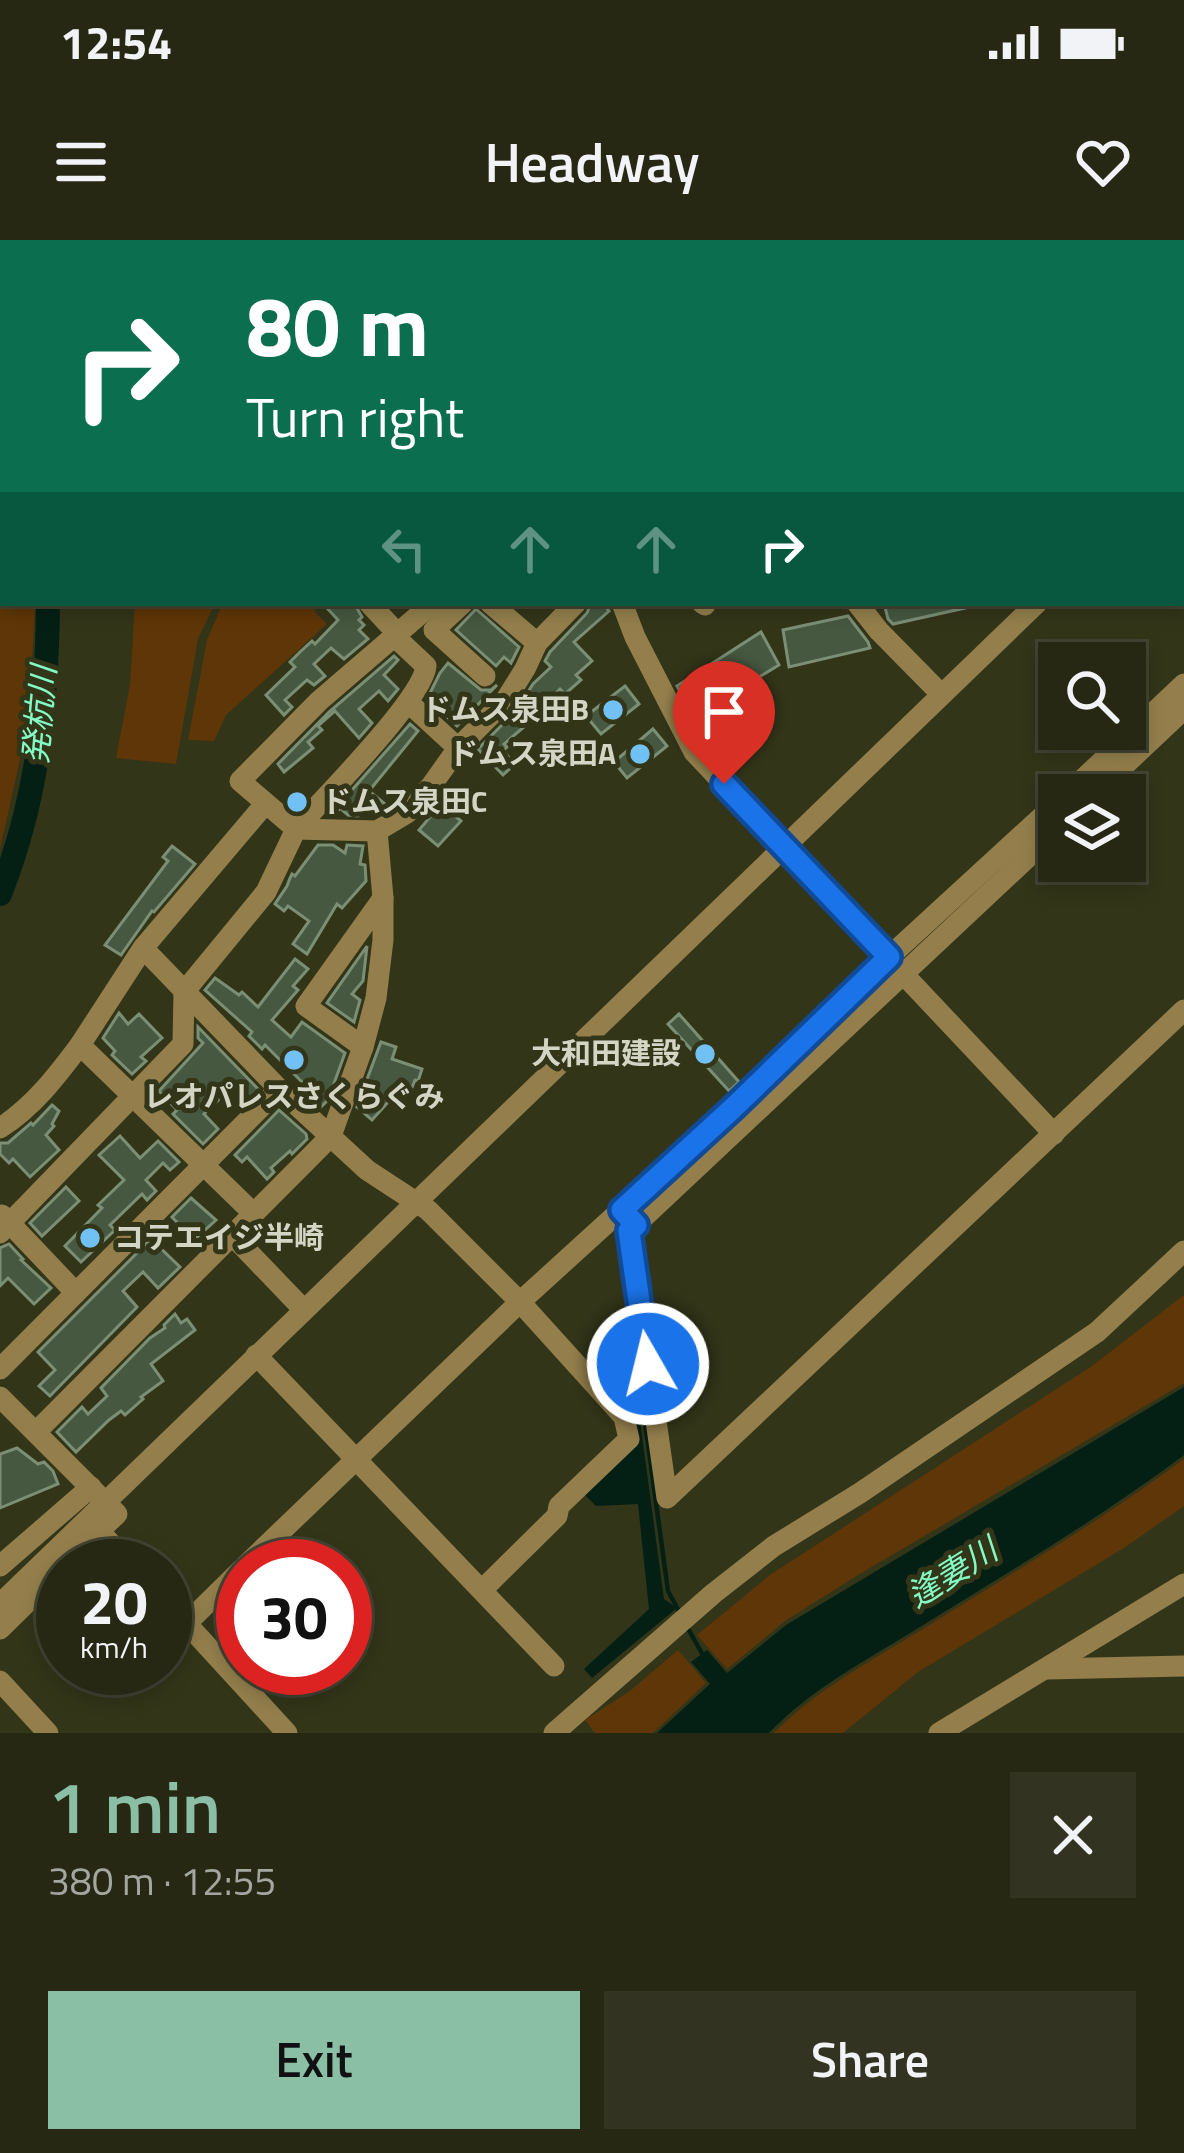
<!DOCTYPE html>
<html lang="en">
<head>
<meta charset="utf-8">
<style>
	body { margin:0; font-family:"Titillium Web","Noto Sans JP",sans-serif; background:#323421; color:#f1f3f6; height:100vh; display:flex; flex-direction:column; font-size:45px; white-space:nowrap }
	* { box-sizing:border-box; margin:0 }
	p { font-size:39px; color:#a4a6a0 }
	.icon { flex:none; width:66px; height:66px; fill:none; stroke:currentColor; stroke-width:2; stroke-linecap:round; stroke-linejoin:round }
	.map { position:relative; height:1493px; overflow:hidden }
	.panel { display:flex; flex-direction:column; background:#262813; flex:1 }
	.panel>* { flex:none }
	.top-card { position:absolute; left:0px; top:0px; width:1185px; height:366px; box-shadow:0 6px 18px #0003,0 0 0 3px #424433; background:#0b6e4f; color:#fff; overflow:hidden }
	.buttons { position:absolute; left:1038px; top:402px; display:grid; gap:24px }
	.buttons a { display:grid; place-items:center; width:108px; height:108px; border-radius:0px; background:#262813; box-shadow:0 6px 18px #0003,0 0 0 3px #424433; font-size:60px }
	.speed { position:absolute; left:36px; top:1299px; display:flex; gap:24px; font-size:60px; font-weight:700; text-align:center }
	.speed>* { display:grid; place-content:center; width:156px; height:156px; border-radius:50%; background:#262813; box-shadow:0 6px 18px #0003,0 0 0 3px #424433; line-height:1 }
	.speed small { font-size:30px; font-weight:400 }
	.speed .limit { border:18px solid #d22; background:#fff; color:#111 }
	.pin { position:absolute; display:grid; place-items:center; width:102px; height:102px; color:#fff; margin:-123px -51px; border-radius:50% 50% 50% 0; rotate:-45deg; box-shadow:0 0 12px #0007 }
	.pin .icon { rotate:45deg }
	.me { position:absolute; width:132px; margin:-66px; rotate:352deg; stroke-linejoin:round; filter:drop-shadow(0 0 9px #0008) }
	.turn { display:flex; align-items:center; gap:42px; height:252px; padding:0 48px; font-size:54px }
	.turn .icon { width:156px; height:156px; stroke-width:2.5 }
	.turn b { display:block; font-size:84px; line-height:102px }
	.lanes { display:flex; align-items:center; height:114px; padding:0 48px; background:#0003; justify-content:center; gap:60px; direction:ltr }
	.lanes .off { opacity:.35 }
	.round { display:grid; place-items:center; flex:none; width:126px; height:126px; border-radius:0px; background:#323421 }
	.headline { display:flex; align-items:center; justify-content:space-between; height:204px; padding:0 48px }
	h1 { font-size:72px; font-weight:600; line-height:90px; color:#8abfa5 }
	.action { display:flex; gap:24px; margin-top:auto; padding:24px 48px }
	.action a { flex:1; height:138px; border-radius:0px; background:#8abfa5; color:#111; font-size:48px; font-weight:600; line-height:138px; text-align:center }
	.action a+a { background:#323421; color:#f1f3f6 }
	.status { display:flex; justify-content:space-between; align-items:center; height:84px; padding:0 60px; background:#262813; direction:ltr }
	.status svg { height:33px; fill:currentColor }
	header { display:flex; justify-content:space-between; align-items:center; height:156px; padding:0 48px; background:#262813; font-size:54px; font-weight:600 }
	.map>svg:first-child { display:block }
	.green { fill:#5f3607 }
	.water { fill:#042014 }
	.lines { fill:none; stroke-linecap:round; stroke-linejoin:round }
	.stream { stroke:#042014; stroke-width:4.5 }
	.river { stroke:#042014; stroke-width:24 }
	.building { fill:#465840; stroke:#7b8f75; stroke-width:3 }
	.minor { stroke:#947f4c; stroke-width:21 }
	.route-casing { stroke:#114b97; stroke-width:30 }
	.route { stroke:#1a73e8; stroke-width:21 }
	.poi-dot { fill:#71c1f5; stroke:#333519; stroke-width:4.5 }
	.labels { text-anchor:middle; stroke-width:10; stroke-linejoin:round; paint-order:stroke }
	.poi-label { font-size:30px; font-weight:bold; fill:#d4d6c5; stroke:#333519; text-anchor:end }
	.water-label { font-size:33px; font-style:italic; fill:#82fbc5; stroke:#333519 }
</style>
</head>
<body>
<div class="status"><b>12:54</b><svg viewBox="0 0 49 12"><path d="M0 12V9h3v3zM5 12V6h3v6zM10 12V3h3v9zM15 12V0h3v12zM26 1h20v11H26zM47 4h2v5h-2z"/></svg></div>
<header><svg class="icon" aria-label="menu" viewBox="0 0 24 24"><path d="M4 6h16M4 12h16M4 18h16"/></svg>Headway<svg class="icon" aria-label="heart" viewBox="0 0 24 24"><path d="M12 20l-8-8c-3-5 5-10 8-4 3-6 11-1 8 4z"/></svg></header>
<div class="map">
<svg width="1184" height="1493" viewBox="0 0 1184 1493">
	<rect width="100%" height="100%" fill="#333519"/>
	<g class="green">
		<path d="M0 130H3V363H35L29 479 0 609Z"/>
		<path d="M135 363H215L198 399 176 524 116 518 130 445Z"/>
		<path d="M223 363H322L314 371 327 384 226 475 214 501 188 500 207 400Z"/>
		<path d="M1184 1055V1143L858 1335 785 1381 727 1429 697 1395 770 1335 1092 1126Z"/>
		<path d="M1184 1219V1266L1124 1308 918 1432 843 1493H774C815 1451 869 1422 918 1392 1008 1336 1099 1282 1184 1219Z"/>
		<path d="M678 1410 706 1443 653 1493H595L585 1480 630 1451Z"/>
	</g>
	<g class="water">
		<path d="M632 1122 664 1359 677 1368 592 1438 584 1429 649 1369 638 1264 596 1266 584 1254 630 1194 619 1127Z"/>
		<path d="M1184 1147V1215C1100 1278 1009 1332 920 1387 868 1419 811 1449 769 1493H657L710 1444 691 1422 707 1410 727 1433 786 1385Z"/>
	</g>
	<g class="lines">
		<g class="stream">
			<path d="M623 1020 668 1351 681 1375"/>
			<path d="M686 1385 704 1417"/>
		</g>
		<g class="river">
			<path d="M83 3V0"/>
			<path d="M0 654C38 558 47 465 48 363"/>
		</g>
	</g>
	<g class="building">
		<path d="M332 363H354L362 377 359 380 364 385 359 390 368 399 344 419 331 408 314 424 325 436 314 445 307 440 285 460 292 467 284 475 266 455 295 427 290 422 300 412 312 401 315 404 338 380 327 368Z"/>
		<path d="M591 363H603L609 371 574 402 592 421 576 435 581 440 565 454 560 449 543 465 540 462 519 479 525 486 504 504 507 507 503 511 515 524 503 535 478 509 516 471 533 444 551 427 545 421 550 412 587 373Z"/>
		<path d="M884 363H964L965 368 893 384 888 379Z"/>
		<path d="M476 369 519 407 511 423 504 417 496 426 456 390Z"/>
		<path d="M848 376 868 402 870 408 789 427 783 390Z"/>
		<path d="M761 392 779 425 746 445 760 464 748 472 755 482 736 495 732 489 707 504 699 489 701 488 677 446Z"/>
		<path d="M394 416 398 420 384 435 398 449 388 461 379 451 359 469 372 483 359 498 335 471 318 486 322 490 308 502 313 508 284 532 278 524 329 472Z"/>
		<path d="M448 423 481 450H491L497 445 457 486 427 459 440 433Z"/>
		<path d="M625 446 639 464 601 494 586 476Z"/>
		<path d="M410 484 418 491 369 551 385 564V568L377 573 369 565 358 576 348 575 340 568 334 575H330Z"/>
		<path d="M653 489 667 506 627 538 614 522Z"/>
		<path d="M441 564 461 581 438 606 419 590Z"/>
		<path d="M318 605H333L345 613 347 605 363 606 360 624 365 625 366 641 342 668 337 664 307 714 293 704 309 681 288 666 284 671 275 664 287 646 290 638 292 634 295 636Z"/>
		<path d="M172 606 195 624 154 672 152 671 121 715 105 705 168 621 163 617Z"/>
		<path d="M367 706 363 741 352 754 360 760 354 782 327 763Z"/>
		<path d="M295 719 308 729 293 746 298 750 272 780 291 797 302 782 345 813 328 860 321 867 301 849 305 845 265 805 262 809 249 796 252 792 205 750 215 738 239 755 242 752 258 767Z"/>
		<path d="M119 773 128 784 139 774 162 798 141 817 146 821 132 834 112 815 115 811 103 798Z"/>
		<path d="M679 774 739 842 729 851 668 784Z"/>
		<path d="M198 787 258 849 247 860 233 846 204 874 218 889 203 904 173 874 177 870 159 851 203 803 198 798Z"/>
		<path d="M381 802 396 807 392 819 422 829 418 841 415 840 409 855 398 851 372 880 357 867 376 845 366 842Z"/>
		<path d="M52 865 59 871 52 884 54 886 46 895 59 910 30 937 13 919 9 923 0 914V903H8L31 883 33 885Z"/>
		<path d="M279 870 306 894 307 899 292 914 290 911 271 928 274 932 267 939 247 917 242 922 235 915Z"/>
		<path d="M120 896 140 918 158 901 179 922 170 930 163 923 146 940 156 951 147 960 142 954 110 985 115 990 81 1022 65 1006 102 968 98 965 124 940 99 915Z"/>
		<path d="M66 947 79 961 42 996 30 983Z"/>
		<path d="M191 958 216 980 194 1000 172 977Z"/>
		<path d="M151 999 180 1027 158 1048 143 1032 123 1051 137 1067 50 1156 39 1146 55 1130 38 1112Z"/>
		<path d="M9 1004 23 1019 21 1020 51 1048 34 1064 8 1038 0 1046V1008Z"/>
		<path d="M175 1074 181 1083 187 1079 195 1090 151 1124 163 1141 141 1157 143 1159 125 1175 121 1171 109 1180 76 1212 57 1192 82 1167 88 1174 107 1156 101 1148 150 1098 165 1088 164 1085Z"/>
		<path d="M17 1208 38 1224 44 1222 53 1231 58 1244 0 1268V1214Z"/>
	</g>
	<g class="lines">
		<g class="minor">
			<path d="M479 0V3"/>
			<path d="M759 0 764 3"/>
			<path d="M977 0V3"/>
			<path d="M1166 0 1168 3"/>
			<path d="M388 3 389 0"/>
			<path d="M596 3 597 0"/>
			<path d="M727 3 732 0"/>
			<path d="M782 3 787 0"/>
			<path d="M1063 3 1067 0"/>
			<path d="M1182 18V21"/>
			<path d="M1182 162 1184 164"/>
			<path d="M1182 228 1184 226"/>
			<path d="M369 363 396 392"/>
			<path d="M463 363 434 390 485 436"/>
			<path d="M622 363 635 397 694 512 1054 894"/>
			<path d="M702 363 705 365"/>
			<path d="M857 363 879 391 941 454"/>
			<path d="M537 403 576 363"/>
			<path d="M409 463 458 508"/>
			<path d="M1066 555 1184 444"/>
			<path d="M1093 555 1184 469"/>
			<path d="M265 564 143 708 279 849 367 930 428 970 520 1062 624 1177 629 1199 559 1266 557 1276 482 1350"/>
			<path d="M1059 588 629 991 667 1258 1184 770"/>
			<path d="M296 589 377 591 407 573 431 546 458 508 505 461 525 429 537 403 490 363"/>
			<path d="M296 589C323 559 423 459 426 426L393 395"/>
			<path d="M143 708 80 805 252 972"/>
			<path d="M363 807 306 766 383 658"/>
			<path d="M0 888C33 867 56 837 80 805"/>
			<path d="M2 975 76 1053"/>
			<path d="M0 993 183 804 184 752 266 652 296 589 240 541 319 461 433 363"/>
			<path d="M232 995 303 1069"/>
			<path d="M256 1115 554 1426"/>
			<path d="M0 1129 279 849"/>
			<path d="M0 1157 117 1274 99 1291 132 1326"/>
			<path d="M36 1192 331 896 363 807 376 758 383 700V658L377 591"/>
			<path d="M0 1326 91 1247"/>
			<path d="M64 1326 99 1291"/>
			<path d="M245 1326 520 1062 732 869 889 717 1059 561"/>
			<path d="M165 1360 287 1493"/>
			<path d="M0 1364 1037 363"/>
			<path d="M187 1383 243 1328"/>
			<path d="M0 1389 63 1327"/>
			<path d="M1047 1429 1184 1426"/>
			<path d="M0 1441 48 1493"/>
			<path d="M554 1493 714 1353 774 1306 860 1253 1097 1092 1184 1011"/>
			<path d="M939 1493 1184 1344"/>
		</g>
	</g>
	<g class="lines">
		<defs>
			<path id="route" d="M648 1124 629 991 636 985 622 970 732 869 889 717 724 544"/>
		</defs>
		<use href="#route" class="route-casing"/>
		<use href="#route" class="route"/>
	</g>
	<g class="poi-dot">
		<circle cx="613" cy="470" r="12"/>
		<circle cx="640" cy="514" r="12"/>
		<circle cx="297" cy="562" r="12"/>
		<circle cx="705" cy="814" r="12"/>
		<circle cx="294" cy="820" r="12"/>
		<circle cx="90" cy="998" r="12"/>
	</g>
	<g class="labels">
		<g class="poi-label">
			<text x="589" y="480">ドムス泉田B</text>
			<text x="616" y="524">ドムス泉田A</text>
			<text x="321" y="572" text-anchor="start">ドムス泉田C</text>
			<text x="681" y="824">大和田建設</text>
			<text x="294" y="867" text-anchor="middle">レオパレスさくらぐみ</text>
			<text x="114" y="1008" text-anchor="start">コテエイジ半崎</text>
		</g>
		<g class="water-label">
			<text transform="translate(39 475) rotate(-85)" y="12">発杭川</text>
			<text transform="translate(952 1332) rotate(-32)" y="12">逢妻川</text>
		</g>
	</g>
</svg>
<div class="buttons">
<a><svg class="icon" aria-label="search" viewBox="0 0 24 24"><circle cx="10" cy="10" r="6"/><path d="M15 15l6 6"/></svg></a>
<a><svg class="icon" aria-label="layers" viewBox="0 0 24 24"><path d="M12 4l9 5-9 5-9-5zM3 14l9 5 9-5"/></svg></a>
</div>
<div class="speed"><div>20<small>km/h</small></div><div class="limit">30</div></div>
<div class="pin" style="left:724px;top:544px;background:#d93025"><svg class="icon" aria-label="arrive" viewBox="0 0 24 24"><path d="M6 21V4h12l-3 4 3 4H6"/></svg></div>
<svg class="me" style="left:648px;top:1124px" viewBox="-20 -20 40 40"><circle r="17" fill="#1a73e8" stroke="#fff" stroke-width="3"/><path d="M0-11L8 9 0 5-8 9z" fill="#fff"/></svg>
<div class="top-card">
<div class="turn"><svg class="icon" aria-label="right" viewBox="0 0 24 24"><path d="M7 20v-9h11M14 6l5 5-5 5"/></svg><div><b>80 m</b>Turn right</div></div>
<div class="lanes"><svg class="icon off" aria-label="left" viewBox="0 0 24 24"><path d="M17 20v-9H6M10 6l-5 5 5 5"/></svg><svg class="icon off" aria-label="ahead" viewBox="0 0 24 24"><path d="M12 20V5M6 11l6-6 6 6"/></svg><svg class="icon off" aria-label="ahead" viewBox="0 0 24 24"><path d="M12 20V5M6 11l6-6 6 6"/></svg><svg class="icon" aria-label="right" viewBox="0 0 24 24"><path d="M7 20v-9h11M14 6l5 5-5 5"/></svg></div>
</div>
</div>
<section class="panel">
<div class="headline"><div><h1>1 min</h1><p>380 m · 12:55</p></div><a class="round"><svg class="icon" aria-label="close" viewBox="0 0 24 24"><path d="M6 6l12 12M18 6L6 18"/></svg></a></div>
<div class="action"><a>Exit</a><a>Share</a></div>
</section>
</body>
</html>
